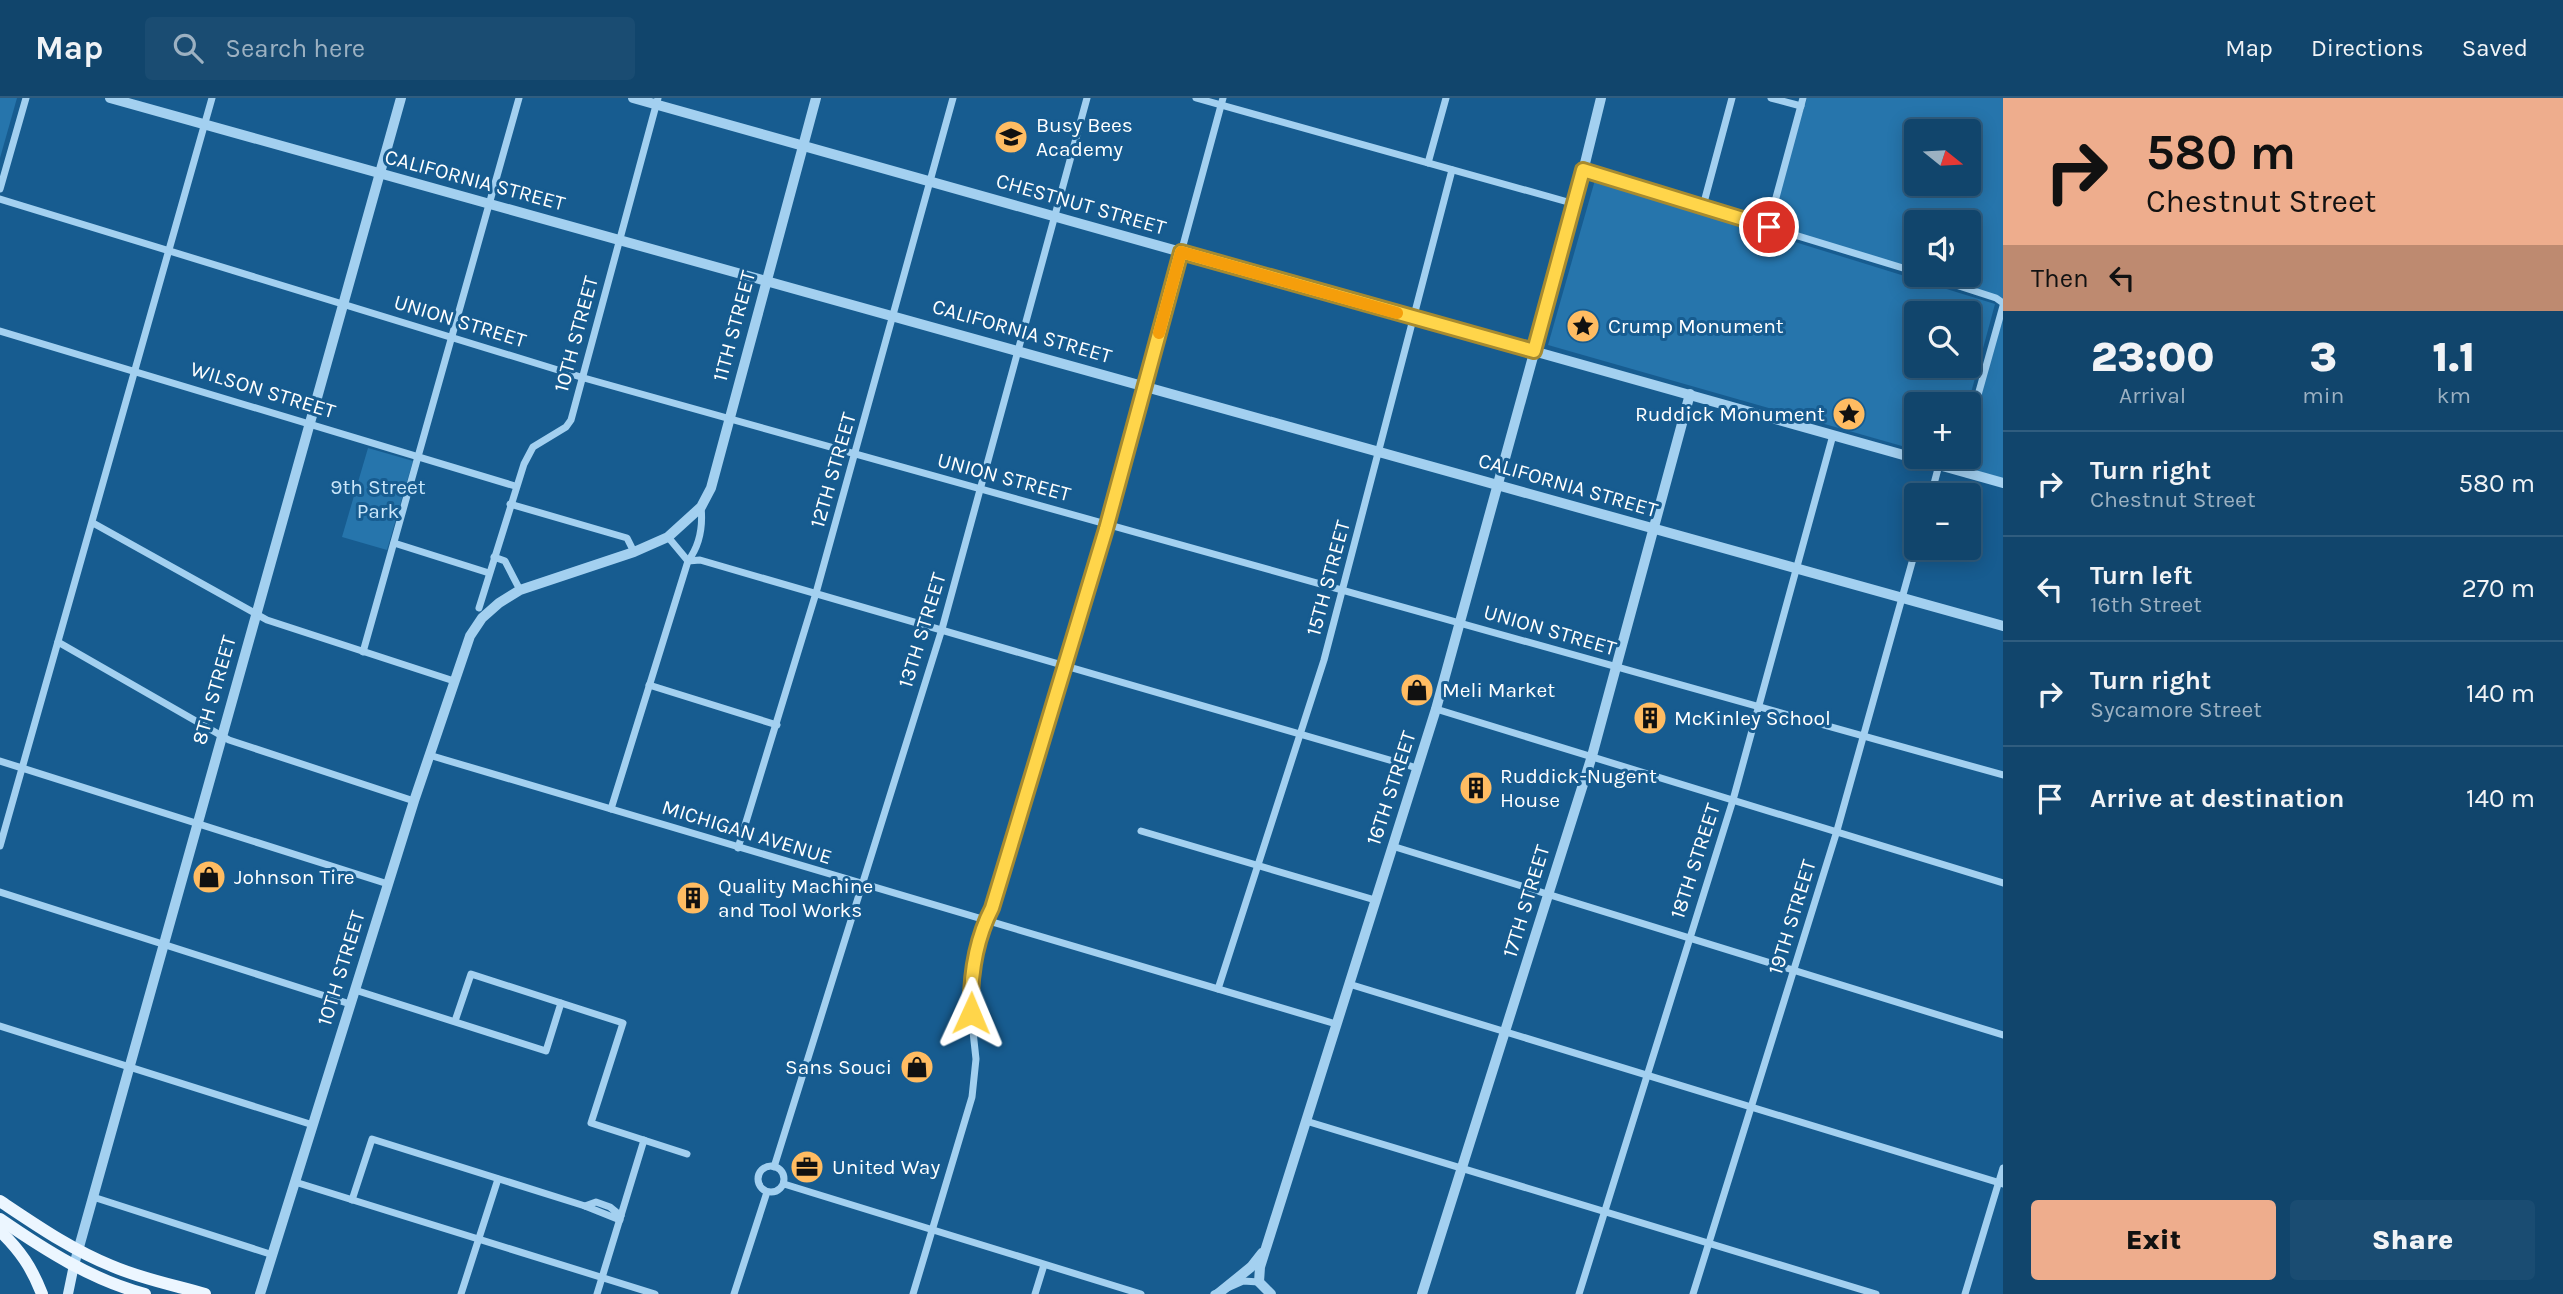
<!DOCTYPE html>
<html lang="en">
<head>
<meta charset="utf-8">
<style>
	body { margin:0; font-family:Karla,sans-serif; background:#1a4c72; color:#f1f3f6; height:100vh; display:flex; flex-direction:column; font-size:26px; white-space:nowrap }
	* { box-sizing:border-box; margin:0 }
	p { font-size:23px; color:#9cb1c2 }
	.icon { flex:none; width:38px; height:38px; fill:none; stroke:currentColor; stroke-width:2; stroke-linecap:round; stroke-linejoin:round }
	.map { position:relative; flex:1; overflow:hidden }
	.panel { display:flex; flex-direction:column; background:#11456c; width:560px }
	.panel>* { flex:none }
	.hud { background:#eead8d; color:#111; overflow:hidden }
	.needle { width:46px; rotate:108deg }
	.tools { position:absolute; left:1904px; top:21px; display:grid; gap:14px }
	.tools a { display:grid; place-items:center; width:77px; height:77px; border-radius:7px; background:#11456c; box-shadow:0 4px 18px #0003,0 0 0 2px #305d7f; font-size:35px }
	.pin { position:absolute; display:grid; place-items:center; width:60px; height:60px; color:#fff; margin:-30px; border:4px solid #fff; border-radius:50%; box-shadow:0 2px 7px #0007 }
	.me { position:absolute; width:77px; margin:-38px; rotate:1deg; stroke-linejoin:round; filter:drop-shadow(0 0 5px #0008) }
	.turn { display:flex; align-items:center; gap:24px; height:147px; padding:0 28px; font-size:32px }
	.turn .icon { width:91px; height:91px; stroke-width:2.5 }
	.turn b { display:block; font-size:49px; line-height:60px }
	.then { display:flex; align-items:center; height:66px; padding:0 28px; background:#0003; gap:14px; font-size:26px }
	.eta { display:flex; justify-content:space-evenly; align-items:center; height:119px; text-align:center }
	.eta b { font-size:42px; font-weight:800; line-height:49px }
	.cta { display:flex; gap:14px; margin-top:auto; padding:14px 28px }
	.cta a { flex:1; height:80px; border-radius:7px; background:#eead8d; color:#111; font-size:28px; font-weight:800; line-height:80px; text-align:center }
	.cta a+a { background:#1a4c72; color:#f1f3f6 }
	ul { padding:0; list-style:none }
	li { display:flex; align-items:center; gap:21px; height:105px; padding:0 28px; border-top:2px solid #305d7f }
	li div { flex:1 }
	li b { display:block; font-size:26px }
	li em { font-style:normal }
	header { display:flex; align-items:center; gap:42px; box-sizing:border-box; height:98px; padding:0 35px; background:#11456c; border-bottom:2px solid #305d7f }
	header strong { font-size:33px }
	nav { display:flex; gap:38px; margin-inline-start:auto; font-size:24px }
	.search { width:490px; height:63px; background:#1a4c72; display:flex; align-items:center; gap:18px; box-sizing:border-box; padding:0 24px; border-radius:7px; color:#9cb1c2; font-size:26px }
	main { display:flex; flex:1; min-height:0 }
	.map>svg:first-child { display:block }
	.green { fill:#2675ac; fill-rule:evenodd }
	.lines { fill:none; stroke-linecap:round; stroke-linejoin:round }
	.minor { stroke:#a3d0f0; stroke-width:7 }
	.tertiary { stroke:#a3d0f0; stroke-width:10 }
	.secondary { stroke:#d1e9fb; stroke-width:10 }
	.primary { stroke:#ecf6ff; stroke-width:12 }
	.route-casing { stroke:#a68a30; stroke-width:18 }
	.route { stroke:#ffd54a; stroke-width:12 }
	.slow { stroke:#f59e0b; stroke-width:12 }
	.labels { text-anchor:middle; stroke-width:6; stroke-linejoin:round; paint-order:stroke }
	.poi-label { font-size:21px; fill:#fff; stroke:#175c90; text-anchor:start }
	.street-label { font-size:21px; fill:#fff; stroke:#175c90 }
	.park-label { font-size:21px; fill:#cae7fb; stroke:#175c90 }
</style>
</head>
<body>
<header>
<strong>Map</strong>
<div class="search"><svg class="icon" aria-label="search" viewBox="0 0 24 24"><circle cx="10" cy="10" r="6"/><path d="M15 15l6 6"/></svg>Search here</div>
<nav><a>Map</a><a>Directions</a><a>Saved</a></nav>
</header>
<main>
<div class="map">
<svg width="2003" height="1196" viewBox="0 0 2003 1196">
	<rect width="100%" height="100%" fill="#175c90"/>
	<g class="green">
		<path d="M0 0H17L0 60Z"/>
		<path d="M1807 0H2003V205L1925 177H1969V124H1916V174L1768 129ZM1916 33H1969V86H1916Z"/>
		<path d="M1595 82 1995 206 1968 306H1916V352L1548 247ZM1916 215H1969V268H1916Z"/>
		<path d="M2003 208V385L1957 371 1961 359H1969V330Z"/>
		<path d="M368 350 413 363 387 452 342 439Z"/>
	</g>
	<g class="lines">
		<g class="minor">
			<path d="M1196 0 1575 106"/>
			<path d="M1771 0 1801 8"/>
			<path d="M1428 65 1446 0"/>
			<path d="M1582 72 1916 174"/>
			<path d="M0 91 26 0"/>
			<path d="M0 101 584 280 2003 677"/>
			<path d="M1703 108 1732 0"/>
			<path d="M1768 129 1803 0"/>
			<path d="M1925 177 1996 200 2003 205"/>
			<path d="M0 233 515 388"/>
			<path d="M1969 329 2003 208"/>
			<path d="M1957 371 1961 359"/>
			<path d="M1931 397 1939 367"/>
			<path d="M510 406 627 440 634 454"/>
			<path d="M93 425 267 522 454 583"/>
			<path d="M394 445 489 475"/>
			<path d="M494 459 505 463 520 492"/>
			<path d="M688 463 700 462 1417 670"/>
			<path d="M688 463C700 447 703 428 701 409"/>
			<path d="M479 510 524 366 533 349 566 329 571 322 658 0"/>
			<path d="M58 544 229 642 414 703"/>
			<path d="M363 554 519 0"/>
			<path d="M649 587 777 627"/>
			<path d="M1436 611 2003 785"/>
			<path d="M429 657 1336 926"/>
			<path d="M0 663 388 786"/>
			<path d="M611 711 688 463 668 439"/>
			<path d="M1141 733 1375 802"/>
			<path d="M0 748 212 0"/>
			<path d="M1392 748 2003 937"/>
			<path d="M738 750 816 495 953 0"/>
			<path d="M0 794 350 906"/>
			<path d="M1349 886 2003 1086"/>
			<path d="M1218 891 1324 562 1452 72"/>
			<path d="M355 892 546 953 561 905 471 876 455 923"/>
			<path d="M561 905 623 925 591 1025 687 1056"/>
			<path d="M0 928 313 1027"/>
			<path d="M1306 1023 1876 1196"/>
			<circle cx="771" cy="1081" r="13"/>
			<path d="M774 1069 942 531 1087 0"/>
			<path d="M295 1084 655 1196"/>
			<path d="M784 1086 1141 1196"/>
			<path d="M93 1099 273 1157"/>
			<path d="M352 1102 372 1041 585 1108"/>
			<path d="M620 1122 585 1108 596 1104 610 1109 621 1118"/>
			<path d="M461 1196 498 1081"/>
			<path d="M597 1196 644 1042"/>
			<path d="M734 1196 767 1094"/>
			<path d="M913 1196 972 999 976 961 971 915 973 866 1106 431 1223 0"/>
			<path d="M1035 1196 1044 1167"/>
			<path d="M1214 1196 1243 1183 1259 1184"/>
			<path d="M1579 1196 1733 702 1833 337"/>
			<path d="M1693 1196 1836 736 1916 450"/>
			<path d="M1965 1196 2003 1070"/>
		</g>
		<g class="tertiary">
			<path d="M110 0 2003 528"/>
			<path d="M633 0 2003 385"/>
			<path d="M74 1167 401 0"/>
			<path d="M1219 1195 1251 1169 1262 1155"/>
			<path d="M260 1196 414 703 470 538 482 520 499 505 520 492 634 454 668 439 701 409 711 390 816 0"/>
			<path d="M1271 1196 1259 1184 1260 1169 1436 611 1575 106 1601 0"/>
			<path d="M1422 1196 1592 658 1690 296"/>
		</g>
		<path class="secondary" d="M68 1196 74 1167"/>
		<g class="primary">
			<path d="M0 1103C36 1127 72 1152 112 1168 142 1181 174 1187 205 1196"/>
			<path d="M0 1121C45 1152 92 1182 145 1196"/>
			<path d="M0 1133C20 1152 32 1170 42 1196"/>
		</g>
	</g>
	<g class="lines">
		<defs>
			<path id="route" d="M971 915C970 878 975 843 992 810L1106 431 1181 154 1534 253 1583 72 1769 129"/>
		</defs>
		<use href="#route" class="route-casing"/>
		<use href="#route" class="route"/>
		<path class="slow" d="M1159 235 1181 154 1397 215"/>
	</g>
	<defs>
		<symbol id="school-disc" viewBox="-11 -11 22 22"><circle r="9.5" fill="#ffbc62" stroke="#175c90"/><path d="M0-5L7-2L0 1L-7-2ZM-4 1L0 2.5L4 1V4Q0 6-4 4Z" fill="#111"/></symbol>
		<symbol id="sight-disc" viewBox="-11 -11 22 22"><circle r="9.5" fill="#ffbc62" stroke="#175c90"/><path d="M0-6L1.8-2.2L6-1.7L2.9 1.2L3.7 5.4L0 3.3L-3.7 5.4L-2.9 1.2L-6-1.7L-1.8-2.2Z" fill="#111"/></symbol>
		<symbol id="shop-disc" viewBox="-11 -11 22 22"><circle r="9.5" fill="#ffbc62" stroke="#175c90"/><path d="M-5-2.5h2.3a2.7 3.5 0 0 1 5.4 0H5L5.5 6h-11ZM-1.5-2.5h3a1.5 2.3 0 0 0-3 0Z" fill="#111"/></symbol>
		<symbol id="building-disc" viewBox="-11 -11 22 22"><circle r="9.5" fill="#ffbc62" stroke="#175c90"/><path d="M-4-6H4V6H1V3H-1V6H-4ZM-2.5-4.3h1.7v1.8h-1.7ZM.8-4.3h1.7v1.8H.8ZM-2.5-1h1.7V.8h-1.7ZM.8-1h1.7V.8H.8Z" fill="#111"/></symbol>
		<symbol id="office-disc" viewBox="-11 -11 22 22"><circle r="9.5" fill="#ffbc62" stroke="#175c90"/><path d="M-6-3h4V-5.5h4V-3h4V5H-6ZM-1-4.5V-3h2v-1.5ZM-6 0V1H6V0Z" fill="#111"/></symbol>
	</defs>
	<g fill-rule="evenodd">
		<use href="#school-disc" x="992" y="20" width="38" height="38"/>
		<use href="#sight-disc" x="1564" y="209" width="38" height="38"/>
		<use href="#sight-disc" x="1830" y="297" width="38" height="38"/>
		<use href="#shop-disc" x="1398" y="573" width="38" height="38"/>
		<use href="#building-disc" x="1631" y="601" width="38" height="38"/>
		<use href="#building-disc" x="1457" y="671" width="38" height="38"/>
		<use href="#shop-disc" x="190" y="760" width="38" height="38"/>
		<use href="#building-disc" x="674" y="781" width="38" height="38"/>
		<use href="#shop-disc" x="898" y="950" width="38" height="38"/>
		<use href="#office-disc" x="788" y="1050" width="38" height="38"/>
	</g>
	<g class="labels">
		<g class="poi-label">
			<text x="1036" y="34">Busy Bees<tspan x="1036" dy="24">Academy</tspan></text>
			<text x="1608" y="235">Crump Monument</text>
			<text x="1825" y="323" text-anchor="end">Ruddick Monument</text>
			<text x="1442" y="599">Meli Market</text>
			<text x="1674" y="627">McKinley School</text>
			<text x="1500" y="685">Ruddick-Nugent<tspan x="1500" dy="24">House</tspan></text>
			<text x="234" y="786">Johnson Tire</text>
			<text x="718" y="795">Quality Machine<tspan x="718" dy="24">and Tool Works</tspan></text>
			<text x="892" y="976" text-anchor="end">Sans Souci</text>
			<text x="832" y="1076">United Way</text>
		</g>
		<g class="street-label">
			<text transform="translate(475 82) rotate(15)" y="7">CALIFORNIA STREET</text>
			<text transform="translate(1081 106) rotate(16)" y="7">CHESTNUT STREET</text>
			<text transform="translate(460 223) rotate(17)" y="7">UNION STREET</text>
			<text transform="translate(734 228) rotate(-75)" y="7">11TH STREET</text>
			<text transform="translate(1022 233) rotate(16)" y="7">CALIFORNIA STREET</text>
			<text transform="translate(576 236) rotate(-75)" y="7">10TH STREET</text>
			<text transform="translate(263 292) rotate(17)" y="7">WILSON STREET</text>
			<text transform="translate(833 372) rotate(-74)" y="7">12TH STREET</text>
			<text transform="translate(1004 379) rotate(15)" y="7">UNION STREET</text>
			<text transform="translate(1568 387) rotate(16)" y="7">CALIFORNIA STREET</text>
			<text transform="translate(1328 480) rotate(-75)" y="7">15TH STREET</text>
			<text transform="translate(922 532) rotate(-73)" y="7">13TH STREET</text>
			<text transform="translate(1550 532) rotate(16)" y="7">UNION STREET</text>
			<text transform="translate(214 592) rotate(-74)" y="7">8TH STREET</text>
			<text transform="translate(1391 690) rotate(-72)" y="7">16TH STREET</text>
			<text transform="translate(747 734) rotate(17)" y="7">MICHIGAN AVENUE</text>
			<text transform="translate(1695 763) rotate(-72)" y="7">18TH STREET</text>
			<text transform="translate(1526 803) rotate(-73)" y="7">17TH STREET</text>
			<text transform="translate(1792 819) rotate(-73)" y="7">19TH STREET</text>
			<text transform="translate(341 870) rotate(-73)" y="7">10TH STREET</text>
		</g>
		<g class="park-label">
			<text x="378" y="396">9th Street<tspan x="378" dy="24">Park</tspan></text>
		</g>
	</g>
</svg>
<div class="tools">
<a><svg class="needle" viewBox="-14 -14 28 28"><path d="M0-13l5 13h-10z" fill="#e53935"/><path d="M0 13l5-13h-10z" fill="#9cb1c2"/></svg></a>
<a><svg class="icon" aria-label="sound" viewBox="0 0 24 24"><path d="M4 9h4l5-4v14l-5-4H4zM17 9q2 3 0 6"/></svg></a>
<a><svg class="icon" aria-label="search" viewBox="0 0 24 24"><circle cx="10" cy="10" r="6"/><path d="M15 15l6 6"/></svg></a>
<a>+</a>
<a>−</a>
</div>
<div class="pin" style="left:1769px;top:129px;background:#d93025"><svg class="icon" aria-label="arrive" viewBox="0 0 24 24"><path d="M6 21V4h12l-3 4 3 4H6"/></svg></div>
<svg class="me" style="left:971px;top:915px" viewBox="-20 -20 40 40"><path d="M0-17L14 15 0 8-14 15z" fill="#ffd54a" stroke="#fff" stroke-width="4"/></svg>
</div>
<section class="panel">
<div class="hud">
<div class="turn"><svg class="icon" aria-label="right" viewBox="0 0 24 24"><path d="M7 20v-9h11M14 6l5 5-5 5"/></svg><div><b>580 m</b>Chestnut Street</div></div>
<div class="then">Then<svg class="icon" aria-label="left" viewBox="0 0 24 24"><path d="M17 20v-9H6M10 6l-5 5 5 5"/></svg></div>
</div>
<div class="eta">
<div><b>23:00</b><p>Arrival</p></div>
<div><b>3</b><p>min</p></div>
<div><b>1.1</b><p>km</p></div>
</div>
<ul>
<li><svg class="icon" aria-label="right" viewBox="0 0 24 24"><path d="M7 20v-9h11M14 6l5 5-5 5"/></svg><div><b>Turn right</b><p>Chestnut Street</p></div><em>580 m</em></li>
<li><svg class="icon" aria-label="left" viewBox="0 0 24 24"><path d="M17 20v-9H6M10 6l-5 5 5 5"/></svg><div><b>Turn left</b><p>16th Street</p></div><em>270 m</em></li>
<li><svg class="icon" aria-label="right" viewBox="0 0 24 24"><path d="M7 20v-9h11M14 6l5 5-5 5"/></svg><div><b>Turn right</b><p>Sycamore Street</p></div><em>140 m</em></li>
<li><svg class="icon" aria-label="arrive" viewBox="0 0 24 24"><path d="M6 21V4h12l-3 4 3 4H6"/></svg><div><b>Arrive at destination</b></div><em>140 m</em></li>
</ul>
<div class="cta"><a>Exit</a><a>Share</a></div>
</section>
</main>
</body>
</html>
